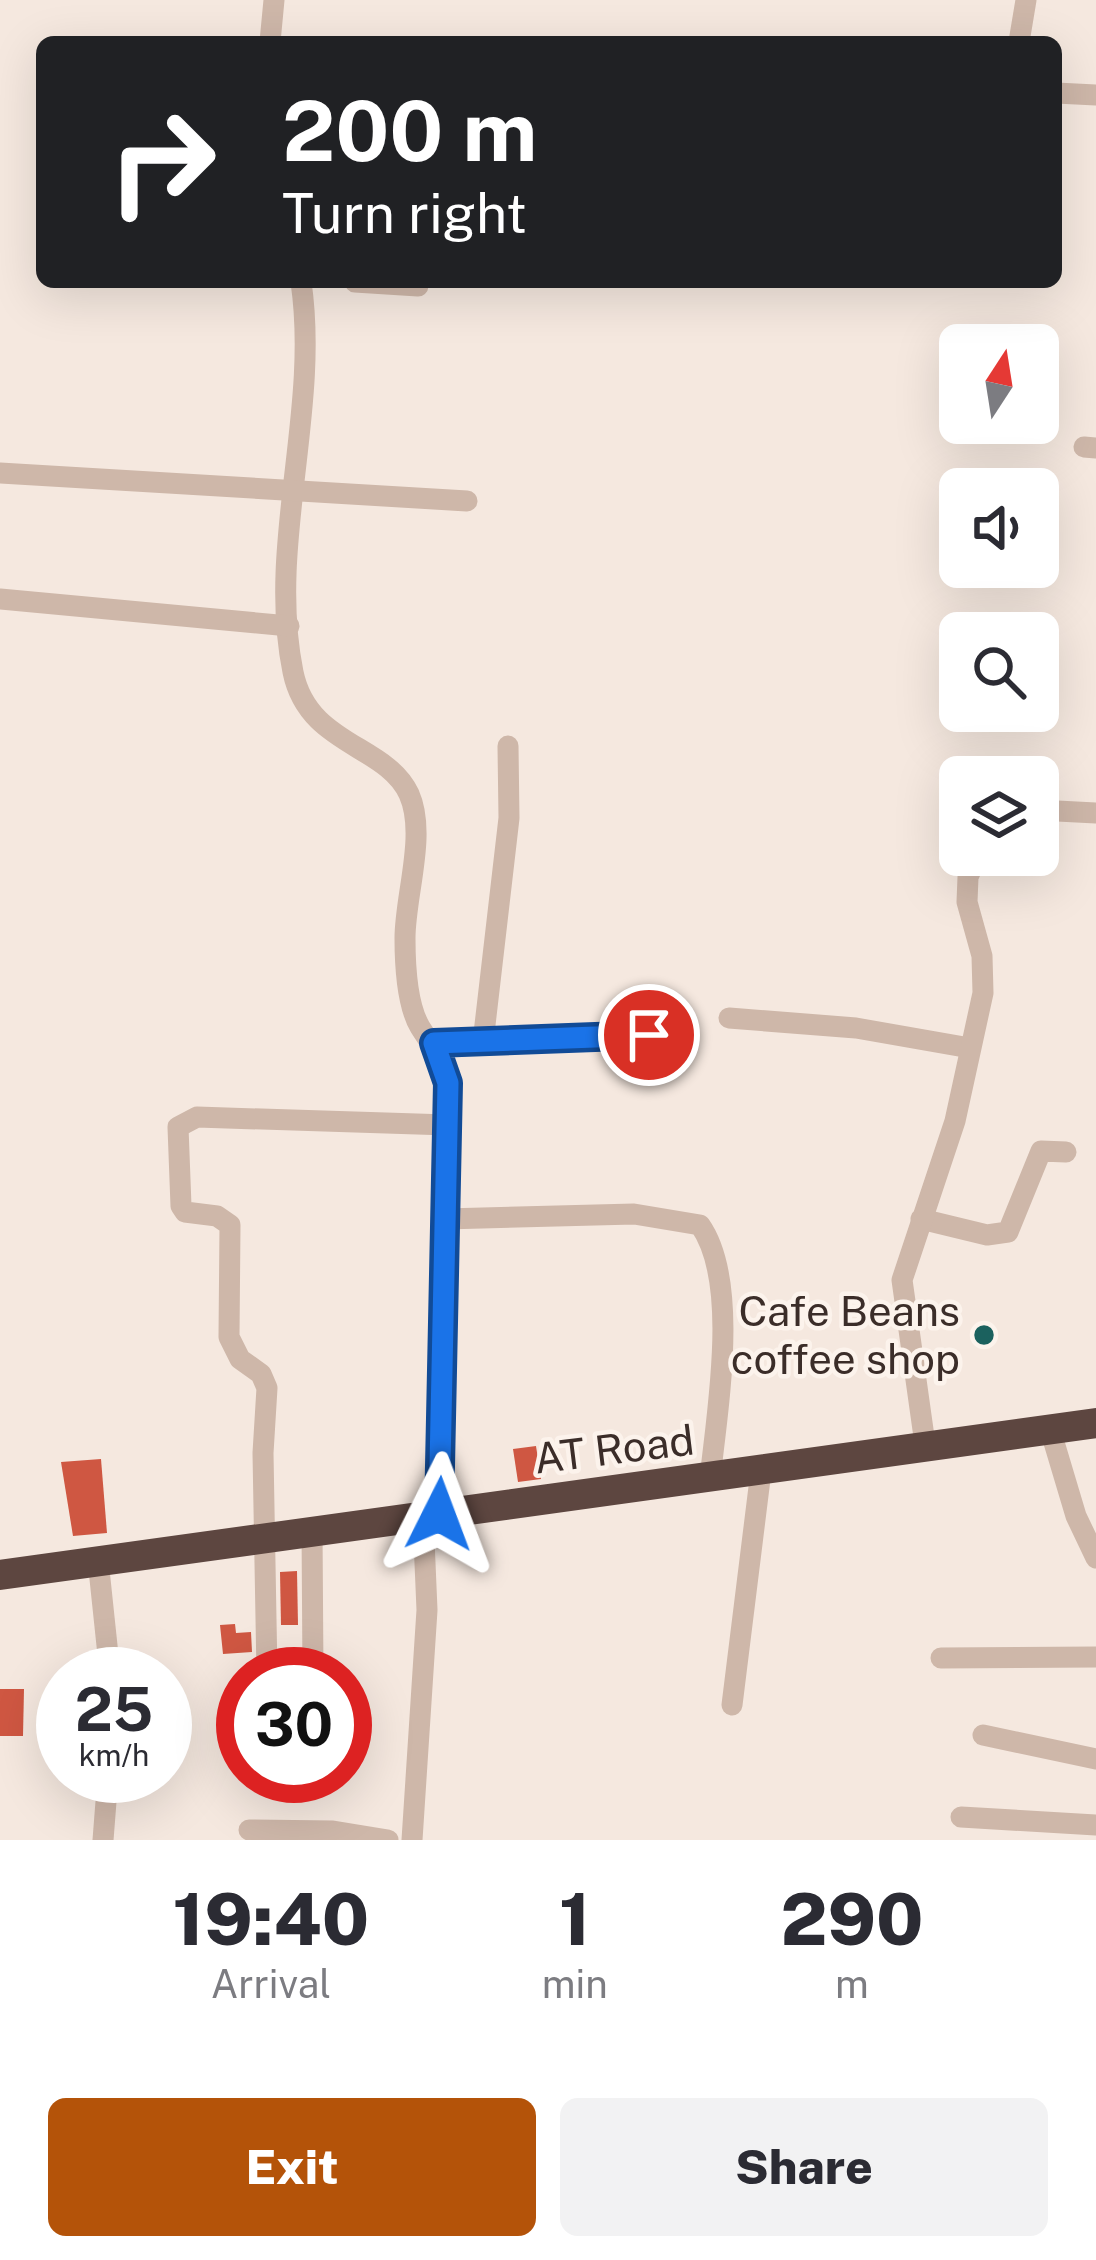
<!DOCTYPE html>
<html lang="en">
<head>
<meta charset="utf-8">
<style>
	body { margin:0; font-family:"Public Sans",sans-serif; background:#f2f2f3; color:#2b2b33; height:100vh; display:flex; flex-direction:column; font-size:45px; white-space:nowrap }
	* { box-sizing:border-box; margin:0 }
	p { font-size:39px; color:#7c7c81 }
	.icon { flex:none; width:66px; height:66px; fill:none; stroke:currentColor; stroke-width:2; stroke-linecap:round; stroke-linejoin:round }
	.map { position:relative; height:1840px; overflow:hidden }
	.drawer { display:flex; flex-direction:column; background:#fff; flex:1 }
	.drawer>* { flex:none }
	.top-card { position:absolute; left:36px; top:36px; width:1026px; height:252px; border-radius:18px; box-shadow:0 12px 48px #0002; background:#202124; color:#fff; overflow:hidden }
	.needle { width:78px; rotate:12deg }
	.tools { position:absolute; left:939px; top:324px; display:grid; gap:24px }
	.tools a { display:grid; place-items:center; width:120px; height:120px; border-radius:18px; background:#fff; box-shadow:0 12px 48px #0002; font-size:60px }
	.speed { position:absolute; left:36px; top:1647px; display:flex; gap:24px; font-size:60px; font-weight:700; text-align:center }
	.speed>* { display:grid; place-content:center; width:156px; height:156px; border-radius:50%; background:#fff; box-shadow:0 12px 48px #0002; line-height:1 }
	.speed small { font-size:30px; font-weight:400 }
	.speed .limit { border:18px solid #d22; background:#fff; color:#111 }
	.pin { position:absolute; display:grid; place-items:center; width:102px; height:102px; color:#fff; margin:-51px; border:6px solid #fff; border-radius:50%; box-shadow:0 3px 12px #0007 }
	.me { position:absolute; width:132px; margin:-66px; rotate:3deg; stroke-linejoin:round; filter:drop-shadow(0 0 9px #0008) }
	.turn { display:flex; align-items:center; gap:42px; height:252px; padding:0 48px; font-size:54px }
	.turn .icon { width:156px; height:156px; stroke-width:2.5 }
	.turn b { display:block; font-size:84px; line-height:102px }
	.eta { display:flex; justify-content:space-evenly; align-items:center; height:204px; text-align:center }
	.eta b { font-size:72px; font-weight:800; line-height:84px }
	.primary-button { display:flex; gap:24px; margin-top:auto; padding:24px 48px }
	.primary-button a { flex:1; height:138px; border-radius:18px; background:#b45309; color:#fff; font-size:48px; font-weight:800; line-height:138px; text-align:center }
	.primary-button a+a { background:#f2f2f3; color:#2b2b33 }
	.map>svg:first-child { display:block }
	.building { fill:#cf5742 }
	.lines { fill:none; stroke-linecap:round; stroke-linejoin:round }
	.minor { stroke:#ceb7a9; stroke-width:21 }
	.highway { stroke:#5d4640; stroke-width:30 }
	.route-casing { stroke:#114b97; stroke-width:30 }
	.route { stroke:#1a73e8; stroke-width:21 }
	.poi-dot { fill:#1b615e; stroke:#fcf3ec; stroke-width:4.5 }
	.labels { text-anchor:middle; stroke-width:9; stroke-linejoin:round; paint-order:stroke }
	.poi-label { font-size:42px; fill:#3b2d29; stroke:#fcf3ec; text-anchor:end }
	.street-label { font-size:42px; fill:#3b2d29; stroke:#fcf3ec }
</style>
</head>
<body>
<div class="map">
<svg width="1096" height="1840" viewBox="0 0 1096 1840">
	<rect width="100%" height="100%" fill="#f5e8df"/>
	<g class="building">
		<path d="M536 1446 541 1479 518 1482 513 1449Z"/>
		<path d="M101 1459 107 1533 73 1536 61 1462Z"/>
		<path d="M297 1571 298 1625H281L280 1572Z"/>
		<path d="M235 1624 236 1633 251 1632 252 1652 223 1654 220 1625Z"/>
		<path d="M0 1689H24L23 1736H0Z"/>
	</g>
	<g class="lines">
		<g class="minor">
			<path d="M270 42 274 0"/>
			<path d="M1019 42 1026 0"/>
			<path d="M1056 93 1096 95"/>
			<path d="M301 282C320 411 267 545 293 672 308 746 386 744 409 794 427 834 405 895 405 938 405 964 407 1005 420 1027 433 1048 444 1058 448 1083L439 1514"/>
			<path d="M355 282 418 286"/>
			<path d="M1084 447 1096 448"/>
			<path d="M0 473 467 501"/>
			<path d="M0 599 289 626"/>
			<path d="M1038 810 1096 813"/>
			<path d="M729 1018 856 1028 970 1048"/>
			<path d="M483 1042 509 818 508 746"/>
			<path d="M434 1043 649 1035"/>
			<path d="M445 1219 634 1214 700 1225C740 1282 717 1411 710 1479"/>
			<path d="M921 1219 987 1235 1008 1232 1041 1151 1066 1152"/>
			<path d="M1050 1429 1076 1516 1096 1558"/>
			<path d="M925 1444 902 1280 955 1121 983 993 982 956 967 902 968 877 978 855"/>
			<path d="M312 1529 313 1674"/>
			<path d="M98 1560 110 1674"/>
			<path d="M941 1658 1096 1657"/>
			<path d="M267 1674 263 1453 267 1388 261 1374 240 1359 229 1337 230 1225 217 1216 185 1212 181 1206 178 1127 197 1117 448 1125"/>
			<path d="M732 1705 761 1471"/>
			<path d="M983 1735 1096 1759"/>
			<path d="M961 1817 1096 1825"/>
			<path d="M249 1830 333 1831 388 1840"/>
			<path d="M103 1840 108 1776"/>
			<path d="M412 1840 427 1610 423 1516"/>
		</g>
		<path class="highway" d="M0 1575 1096 1423"/>
	</g>
	<g class="lines">
		<defs>
			<path id="route" d="M439 1514 448 1083 434 1043 649 1035"/>
		</defs>
		<use href="#route" class="route-casing"/>
		<use href="#route" class="route"/>
	</g>
	<circle class="poi-dot" cx="984" cy="1335" r="12"/>
	<g class="labels">
		<g class="poi-label">
			<text x="960" y="1326">Cafe Beans<tspan x="960" dy="48">coffee shop</tspan></text>
		</g>
		<g class="street-label">
			<text transform="translate(614 1449) rotate(-7)" y="15">AT Road</text>
		</g>
	</g>
</svg>
<div class="tools">
<a><svg class="needle" viewBox="-14 -14 28 28"><path d="M0-13l5 13h-10z" fill="#e53935"/><path d="M0 13l5-13h-10z" fill="#7c7c81"/></svg></a>
<a><svg class="icon" aria-label="sound" viewBox="0 0 24 24"><path d="M4 9h4l5-4v14l-5-4H4zM17 9q2 3 0 6"/></svg></a>
<a><svg class="icon" aria-label="search" viewBox="0 0 24 24"><circle cx="10" cy="10" r="6"/><path d="M15 15l6 6"/></svg></a>
<a><svg class="icon" aria-label="layers" viewBox="0 0 24 24"><path d="M12 4l9 5-9 5-9-5zM3 14l9 5 9-5"/></svg></a>
</div>
<div class="speed"><div>25<small>km/h</small></div><div class="limit">30</div></div>
<div class="pin" style="left:649px;top:1035px;background:#d93025"><svg class="icon" aria-label="arrive" viewBox="0 0 24 24"><path d="M6 21V4h12l-3 4 3 4H6"/></svg></div>
<svg class="me" style="left:439px;top:1514px" viewBox="-20 -20 40 40"><path d="M0-17L14 15 0 8-14 15z" fill="#1a73e8" stroke="#fff" stroke-width="4"/></svg>
<div class="top-card">
<div class="turn"><svg class="icon" aria-label="right" viewBox="0 0 24 24"><path d="M7 20v-9h11M14 6l5 5-5 5"/></svg><div><b>200 m</b>Turn right</div></div>
</div>
</div>
<section class="drawer">
<div class="eta">
<div><b>19:40</b><p>Arrival</p></div>
<div><b>1</b><p>min</p></div>
<div><b>290</b><p>m</p></div>
</div>
<div class="primary-button"><a>Exit</a><a>Share</a></div>
</section>
</body>
</html>
